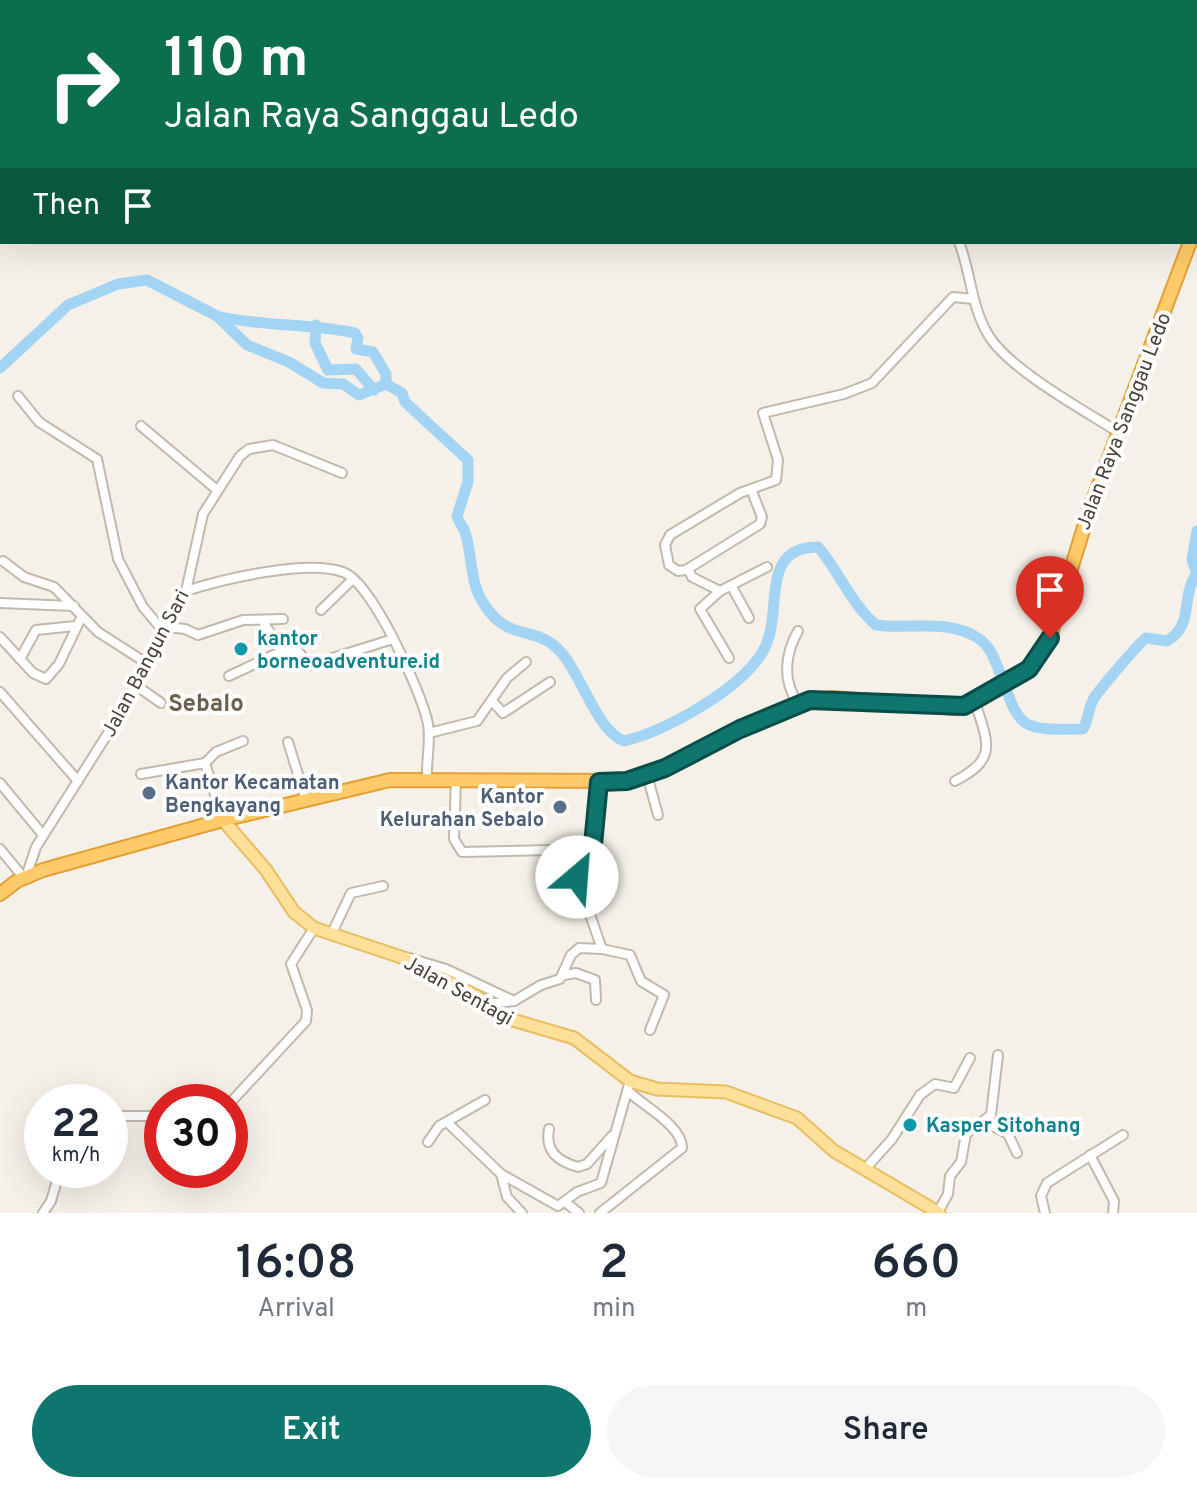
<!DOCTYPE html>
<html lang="en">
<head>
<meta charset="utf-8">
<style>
	body { margin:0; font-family:Overpass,sans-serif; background:#f6f6f7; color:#1f2937; height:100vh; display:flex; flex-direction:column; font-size:30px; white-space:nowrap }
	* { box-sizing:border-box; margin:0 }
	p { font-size:26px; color:#747a83 }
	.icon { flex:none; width:44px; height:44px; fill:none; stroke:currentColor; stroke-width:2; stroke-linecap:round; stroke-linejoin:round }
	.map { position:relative; height:1213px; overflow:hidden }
	.sheet { display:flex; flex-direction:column; background:#fff; flex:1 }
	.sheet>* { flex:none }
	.banner { position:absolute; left:0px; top:0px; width:1198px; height:244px; box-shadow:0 8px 32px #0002; background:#0b6e4f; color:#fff; overflow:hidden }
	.speed { position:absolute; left:24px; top:1084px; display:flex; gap:16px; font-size:40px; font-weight:700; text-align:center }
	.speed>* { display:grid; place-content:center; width:104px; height:104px; border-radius:50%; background:#fff; box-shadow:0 8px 32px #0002; line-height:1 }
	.speed small { font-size:20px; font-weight:400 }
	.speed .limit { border:12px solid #d22; background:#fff; color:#111 }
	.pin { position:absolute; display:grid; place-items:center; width:68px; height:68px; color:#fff; margin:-82px -34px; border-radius:50% 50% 50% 0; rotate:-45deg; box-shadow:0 0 8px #0007 }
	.pin .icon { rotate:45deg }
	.me { position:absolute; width:88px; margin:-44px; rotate:27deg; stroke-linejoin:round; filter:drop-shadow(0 0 6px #0008) }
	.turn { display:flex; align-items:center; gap:28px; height:168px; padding:0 32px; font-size:36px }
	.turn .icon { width:104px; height:104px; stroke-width:2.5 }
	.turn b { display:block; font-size:56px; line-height:68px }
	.then { display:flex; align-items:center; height:76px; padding:0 32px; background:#0003; gap:16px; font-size:30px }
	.eta { display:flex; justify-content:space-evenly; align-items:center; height:136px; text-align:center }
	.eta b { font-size:48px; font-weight:600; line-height:56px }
	.action { display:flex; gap:16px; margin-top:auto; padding:16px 32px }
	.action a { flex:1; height:92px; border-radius:48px; background:#0f766e; color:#fff; font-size:32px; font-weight:600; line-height:92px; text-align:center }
	.action a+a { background:#f6f6f7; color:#1f2937 }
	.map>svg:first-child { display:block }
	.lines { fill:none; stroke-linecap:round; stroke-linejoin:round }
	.river { stroke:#a4d4f3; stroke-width:11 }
	.minor-casing { stroke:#c1b9ab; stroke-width:12 }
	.major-casing { stroke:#e8be63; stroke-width:15 }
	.highway-casing { stroke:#e3a035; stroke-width:16 }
	.minor { stroke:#fff; stroke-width:8 }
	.major { stroke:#ffe098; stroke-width:11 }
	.highway { stroke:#ffcb6a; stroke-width:12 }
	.route-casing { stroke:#0a4d48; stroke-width:20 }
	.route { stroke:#0f766e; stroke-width:14 }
	.culture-dot { fill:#0f9aa8; stroke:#fff; stroke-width:3 }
	.service-dot { fill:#5c6f8a; stroke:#fff; stroke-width:3 }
	.labels { text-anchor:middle; stroke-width:8; stroke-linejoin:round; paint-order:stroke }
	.street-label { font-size:20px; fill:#494237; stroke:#fff }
	.culture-label { font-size:20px; font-weight:bold; fill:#0d838f; stroke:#fff; text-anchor:start }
	.service-label { font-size:20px; font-weight:bold; fill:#4e5e75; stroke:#fff; text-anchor:start }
	.quarter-label { font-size:24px; font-weight:bold; fill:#6c5f4e; stroke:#fff }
</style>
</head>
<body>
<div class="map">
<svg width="1197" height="1213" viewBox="0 0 1197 1213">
	<rect width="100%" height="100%" fill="#f5f1e9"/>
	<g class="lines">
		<g class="river">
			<path d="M217 316C262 327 309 323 355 333L358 338 356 349 373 352 386 374V384"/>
			<path d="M316 325 315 343 328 370 356 369 374 390"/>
			<path d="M0 368 68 305 118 284 147 280 217 316 247 345 289 362 323 383 343 384 359 395 386 384 402 393 405 402 468 460V482L457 516C459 523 463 526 465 532 473 556 469 582 484 604 508 643 535 624 560 651 582 675 596 730 624 741 666 731 739 690 762 653 786 615 756 547 818 547 839 571 851 604 876 625 910 630 947 618 978 638 990 646 993 656 998 668 1021 729 1016 730 1083 729 1089 719 1088 708 1094 698 1101 688 1137 645 1146 638L1167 641C1195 625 1180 595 1197 574L1192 560 1197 531"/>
		</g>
		<defs>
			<g id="minor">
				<path d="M704 0 705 2"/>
				<path d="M773 2 777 0"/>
				<path d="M959 242C971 273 971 307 989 336 1009 369 1085 411 1118 432"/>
				<path d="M18 396 39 422 97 459 118 559 143 607 159 626 185 629 198 635 243 620 283 619"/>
				<path d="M141 426 217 490"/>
				<path d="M751 489 762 517 760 524 686 570 678 571 669 565 665 545 670 535 740 493 776 480 778 460 763 413 844 394 872 383 953 297 973 299"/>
				<path d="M3 561 24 577 54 587 98 632 148 664"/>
				<path d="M688 569 692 577 720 591 767 567"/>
				<path d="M732 587 749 618"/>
				<path d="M186 591C223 579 307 559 343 572 372 582 422 693 428 724 431 742 426 761 427 779"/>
				<path d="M720 591 700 609 729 658"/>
				<path d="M0 603 74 606"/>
				<path d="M321 610 353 579"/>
				<path d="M262 620 282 651 297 650 310 665 393 639"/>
				<path d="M798 631C785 654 782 681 798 703"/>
				<path d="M0 637 33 673 46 679 59 664 82 616"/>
				<path d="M20 659 36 630 75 626"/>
				<path d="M229 676 282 651"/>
				<path d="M137 686 161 703"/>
				<path d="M0 692 78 781"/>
				<path d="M493 702 503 713 550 682"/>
				<path d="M429 733 477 721 507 678 526 662"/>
				<path d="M288 742 306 800"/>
				<path d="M205 763 216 752 243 741"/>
				<path d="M141 774 205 763 223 820"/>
				<path d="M647 775 658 815"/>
				<path d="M456 779 454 839 462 852 593 849"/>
				<path d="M955 781C998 759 988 743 975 702"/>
				<path d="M0 783 43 835"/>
				<path d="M0 849 24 878"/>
				<path d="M26 877 36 847 122 711 156 650 186 591 203 514 240 456 249 449 273 445 342 473"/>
				<path d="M332 933 351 893 383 886"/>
				<path d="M602 949 630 955 641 981 664 995 650 1030"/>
				<path d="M406 957 446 969 514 1001"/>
				<path d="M564 975 576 973 595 980 596 1000"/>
				<path d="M485 1004 514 1001 541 985 560 979 571 955 579 948 602 949 577 877 592 855 599 782"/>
				<path d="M230 1103 306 1021 307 1010 291 964 314 928"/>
				<path d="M984 1122 1008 1134 1017 1153"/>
				<path d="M448 1123 501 1174 558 1206 577 1192 601 1183 630 1081"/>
				<path d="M110 1125 124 1116H162"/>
				<path d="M549 1129C545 1151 557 1161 578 1167L587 1164 612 1136"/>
				<path d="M428 1142 439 1126 485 1100"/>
				<path d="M1090 1155 1114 1201 1113 1213"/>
				<path d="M866 1168 892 1139 920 1095 935 1084 954 1088 970 1058"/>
				<path d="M501 1174 507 1197 522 1213"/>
				<path d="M565 1202 579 1213"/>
				<path d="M938 1212 948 1194 950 1176 961 1162 966 1134 991 1115 998 1055"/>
				<path d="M43 1213 51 1201 60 1170"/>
				<path d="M600 1213 682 1148C683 1127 644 1106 629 1092"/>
				<path d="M1045 1213 1041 1196 1047 1183 1123 1135"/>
			</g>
			<path id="major" d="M223 820 266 870 294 912 314 928 401 957 476 996 499 1016 574 1038 630 1081 657 1089 726 1092 797 1118 834 1151 939 1213"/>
			<g id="highway">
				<path d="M1196 230 1197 228"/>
				<path d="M0 894 17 881 43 870 223 820 390 780 627 781 665 768 740 729 810 700 833 698 956 708 975 702 1029 669 1049 640 1089 511 1190 242"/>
			</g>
		</defs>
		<use href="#minor" class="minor-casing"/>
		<use href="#major" class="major-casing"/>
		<use href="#highway" class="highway-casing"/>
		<use href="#minor" class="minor"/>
		<use href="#major" class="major"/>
		<use href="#highway" class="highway"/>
	</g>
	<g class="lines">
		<defs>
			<path id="route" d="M577 877 592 855 599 782 627 781 665 768 740 729 810 700 964 706 1029 669 1050 638"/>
		</defs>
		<use href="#route" class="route-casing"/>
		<use href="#route" class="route"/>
	</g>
	<g class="culture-dot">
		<circle cx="241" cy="649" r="8"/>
		<circle cx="910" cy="1125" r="8"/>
	</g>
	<g class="service-dot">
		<circle cx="149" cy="793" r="8"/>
		<circle cx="560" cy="807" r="8"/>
	</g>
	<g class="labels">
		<g class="street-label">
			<text transform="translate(1123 421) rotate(-69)" y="7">Jalan Raya Sanggau Ledo</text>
			<text transform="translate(145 663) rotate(-62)" y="7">Jalan Bangun Sari</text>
			<text transform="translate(459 990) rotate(29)" y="7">Jalan Sentagi</text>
		</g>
		<g class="culture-label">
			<text x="257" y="645">kantor<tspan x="257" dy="23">borneoadventure.id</tspan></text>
			<text x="926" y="1132">Kasper Sitohang</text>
		</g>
		<g class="service-label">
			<text x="165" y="789">Kantor Kecamatan<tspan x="165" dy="23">Bengkayang</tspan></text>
			<text x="544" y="803" text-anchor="end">Kantor<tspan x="544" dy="23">Kelurahan Sebalo</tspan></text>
		</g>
		<g class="quarter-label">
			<text x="206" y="711">Sebalo</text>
		</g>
	</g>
</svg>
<div class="speed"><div>22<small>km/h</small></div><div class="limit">30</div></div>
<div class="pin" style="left:1050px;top:638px;background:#d93025"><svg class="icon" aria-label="arrive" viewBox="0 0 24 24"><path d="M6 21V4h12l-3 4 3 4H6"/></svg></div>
<svg class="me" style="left:577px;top:877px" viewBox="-20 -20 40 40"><circle r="19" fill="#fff"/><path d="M0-13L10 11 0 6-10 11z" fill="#0f766e"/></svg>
<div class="banner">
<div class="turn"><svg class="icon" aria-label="right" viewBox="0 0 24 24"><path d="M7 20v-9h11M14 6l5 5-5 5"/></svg><div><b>110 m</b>Jalan Raya Sanggau Ledo</div></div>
<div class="then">Then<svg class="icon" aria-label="arrive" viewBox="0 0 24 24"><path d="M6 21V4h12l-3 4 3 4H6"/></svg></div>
</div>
</div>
<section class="sheet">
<div class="eta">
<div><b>16:08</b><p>Arrival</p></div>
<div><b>2</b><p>min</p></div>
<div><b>660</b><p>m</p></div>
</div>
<div class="action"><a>Exit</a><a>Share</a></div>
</section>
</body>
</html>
